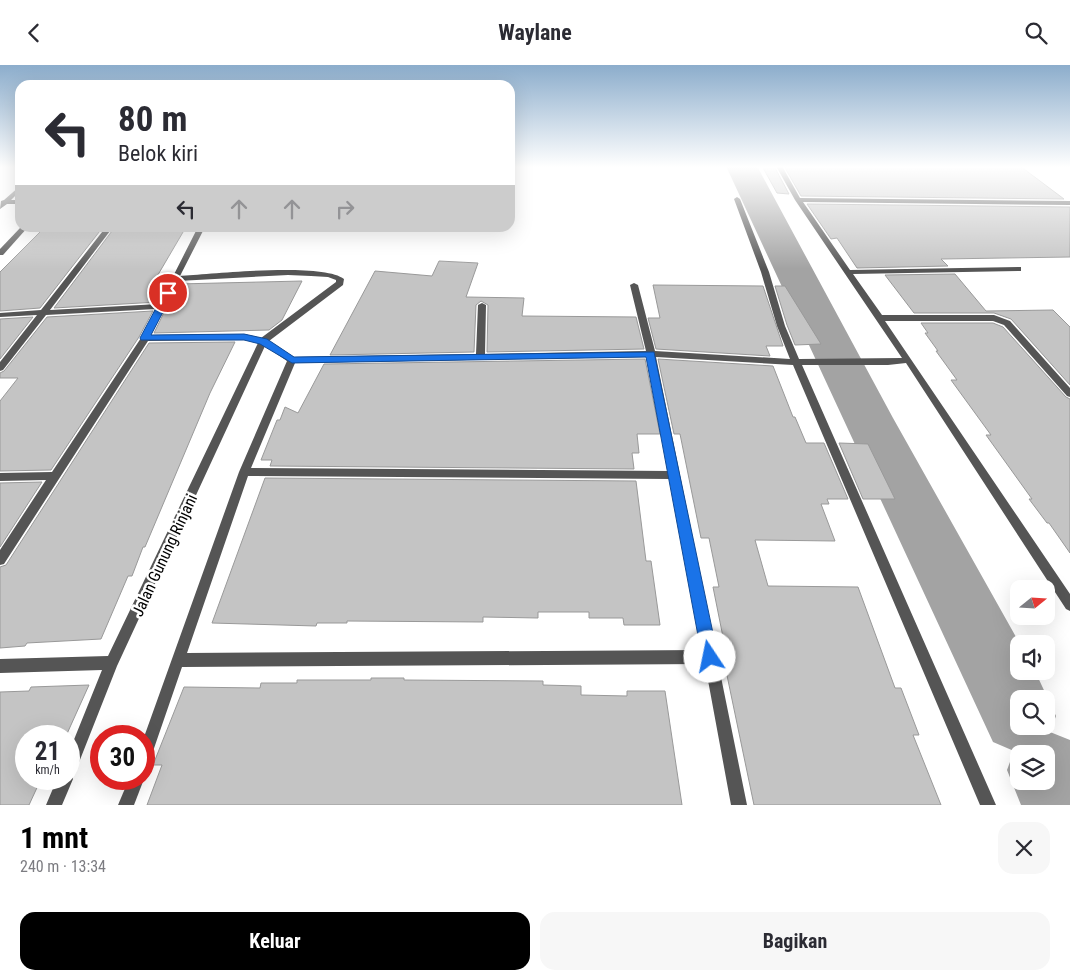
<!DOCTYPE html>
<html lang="id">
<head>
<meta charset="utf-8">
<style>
	body { margin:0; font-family:"Roboto Condensed",sans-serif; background:#f7f7f7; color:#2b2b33; height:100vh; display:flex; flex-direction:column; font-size:19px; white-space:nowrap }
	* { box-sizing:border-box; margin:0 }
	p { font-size:16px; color:#7c7c81 }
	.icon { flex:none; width:28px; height:28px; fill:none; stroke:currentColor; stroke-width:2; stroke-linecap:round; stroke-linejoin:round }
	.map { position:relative; height:740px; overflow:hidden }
	.drawer { display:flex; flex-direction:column; background:#fff; flex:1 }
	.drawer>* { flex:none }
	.top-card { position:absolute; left:15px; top:15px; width:500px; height:152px; border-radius:15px; box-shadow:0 5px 20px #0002; background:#fff; color:#2b2b33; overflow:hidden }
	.needle { width:32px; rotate:72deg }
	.tools { position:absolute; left:1010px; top:515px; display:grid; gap:10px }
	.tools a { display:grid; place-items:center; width:45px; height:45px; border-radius:10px; background:#fff; box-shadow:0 5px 20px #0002; font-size:25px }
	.speed { position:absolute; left:15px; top:660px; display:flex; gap:10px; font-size:25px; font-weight:700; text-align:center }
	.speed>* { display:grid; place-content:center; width:65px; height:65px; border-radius:50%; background:#fff; box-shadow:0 5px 20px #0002; line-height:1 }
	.speed small { font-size:12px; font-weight:400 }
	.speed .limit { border:8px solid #d22; background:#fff; color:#111 }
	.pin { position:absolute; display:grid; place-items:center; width:42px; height:42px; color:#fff; margin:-21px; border:2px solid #fff; border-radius:50%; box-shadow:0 1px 5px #0007 }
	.me { position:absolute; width:55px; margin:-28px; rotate:349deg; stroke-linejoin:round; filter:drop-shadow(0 0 4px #0008) }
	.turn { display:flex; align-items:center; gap:18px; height:105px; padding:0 20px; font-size:22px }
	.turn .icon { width:65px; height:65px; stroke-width:2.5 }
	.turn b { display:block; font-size:35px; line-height:42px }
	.lanes { display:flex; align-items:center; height:48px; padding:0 20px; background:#0003; justify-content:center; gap:25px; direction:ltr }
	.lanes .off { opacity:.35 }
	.round { display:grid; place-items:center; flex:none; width:52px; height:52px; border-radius:15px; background:#f7f7f7 }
	.summary { display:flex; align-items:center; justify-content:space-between; height:85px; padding:0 20px }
	h1 { font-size:30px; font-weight:700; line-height:38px; color:#000 }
	.button { display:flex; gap:10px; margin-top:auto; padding:10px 20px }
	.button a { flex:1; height:58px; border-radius:15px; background:#000; color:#fff; font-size:20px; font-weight:700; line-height:58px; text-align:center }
	.button a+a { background:#f7f7f7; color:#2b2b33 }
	header { display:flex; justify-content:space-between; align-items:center; height:65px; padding:0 20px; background:#fff; font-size:22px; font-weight:700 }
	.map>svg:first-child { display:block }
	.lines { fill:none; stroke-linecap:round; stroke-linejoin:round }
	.river { fill:#a3a3a3; fill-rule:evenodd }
	.building { fill:#c4c4c4; stroke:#999 }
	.minor { fill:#555; fill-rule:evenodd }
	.route { fill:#1a73e8; stroke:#114b97 }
	.labels { text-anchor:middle; stroke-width:5; stroke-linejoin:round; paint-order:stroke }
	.street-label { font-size:16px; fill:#000; stroke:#fff }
</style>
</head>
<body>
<header><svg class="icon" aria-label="back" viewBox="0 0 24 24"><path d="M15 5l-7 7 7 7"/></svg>Waylane<svg class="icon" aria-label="search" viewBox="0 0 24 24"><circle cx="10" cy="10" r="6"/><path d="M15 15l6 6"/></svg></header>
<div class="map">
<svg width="1070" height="740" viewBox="0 0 1070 740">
	<rect width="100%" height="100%" fill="#fff"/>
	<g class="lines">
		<path class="river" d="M726 101H757L893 353 1020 579 1019 606H1035L1056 651 1050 667 1070 675V740H1021L1007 705 1014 686 993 677ZM1019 634H1046V661H1019ZM1019 689H1046V716H1019Z"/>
	</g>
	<g class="building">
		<path d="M762 101H774L789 129 777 128Z"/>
		<path d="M784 101H1020L1064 134 801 131Z"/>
		<path d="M807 139 1070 142V192L941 194 948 201 857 203 837 173 831 174Z"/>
		<path d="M45 162H103L40 243 0 246V207Z"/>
		<path d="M115 162H186L152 220 167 219 158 237 54 243Z"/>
		<path d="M439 196 478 198 466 232 524 233 522 251 636 252 644 284 487 287 488 240 481 236 476 240 474 287 330 290 375 206 432 211Z"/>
		<path d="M955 209 986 246 1053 245 1070 262V320L1011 254 994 248H914L885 210Z"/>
		<path d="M302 216 282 255 269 265 154 268 178 219Z"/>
		<path d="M653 220 763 221 783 281H766L770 291 656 284 648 253H660Z"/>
		<path d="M775 221H785L821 279 795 280 787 260Z"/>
		<path d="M153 246 139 272 51 405 0 406V336L18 313H0V308L4 306 47 252Z"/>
		<path d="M33 252 0 294V254Z"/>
		<path d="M921 258H993L1003 262 1066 332 1070 334V488L1049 458H1047L1029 434H1032L986 370H991L951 315H957L936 286H938L925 268H928Z"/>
		<path d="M235 277 210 328 145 482H143L132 511H128L101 574 27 578 25 581 0 583V502L6 500 149 278Z"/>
		<path d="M645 294 660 369H637L639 388H632L634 404 270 401 272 395H261L277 355H280L285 342 298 348 324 299Z"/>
		<path d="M658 294 773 301 793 352H795L806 378H824L848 434H827L829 439H821L835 476 755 475 768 521 858 522 895 623H901L919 670H913L941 740H754L719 572H723L713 522H719L709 473H701L680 369H674Z"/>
		<path d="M839 378 868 379 895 434H863Z"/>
		<path d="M265 413 636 416 646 496H651L660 560H624L623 553H589V547H538V553L483 552V557L347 556V558H317L316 561 212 558Z"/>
		<path d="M42 417 0 482V418Z"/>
		<path d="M371 613H404V615L543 616V620L581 621V630L627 631V626H665L682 740H147L162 700H153L184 622 260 623 261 618H297V615H371Z"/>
		<path d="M89 620 66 671H26V714H41L29 740H0V627L29 626 31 622Z"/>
	</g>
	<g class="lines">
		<g class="minor">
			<path d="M776 101H782L800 133 1070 136V140L803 137 850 205 1021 202V206H1018L853 209 882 250H994L1010 256 1070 323V332L1067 331 1004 260 993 256H885L1070 529V546L1066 544 906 298 888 300H802L996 740H980L793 300 656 292 747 740H731L705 599 182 602 151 692 149 697 144 699V672L239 407 287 296 265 281 117 601 74 710 72 711 73 714 62 740H46L57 714H69V687L102 605 0 608V594L108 591 258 278 244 275 148 276 4 499 0 500V485L46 415 0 416V408L52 407 141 273 156 244 46 250 3 305 0 306V297L37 250 0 252V248L41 245 106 162H113L50 245 159 239 198 162H205L180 211C211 209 322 197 344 214L343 220 269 276 294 292 476 289 478 240 482 238 486 240 485 289 646 286 630 220 634 218 638 220 655 286 790 294 777 261 761 207 734 134 737 132 740 134 769 207 785 261 799 294 902 293 795 135ZM288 210 311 211 328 212 336 215V217L261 273 244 269 151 270 178 216ZM647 292 669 406 251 403 295 298ZM248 411 670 414 702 585 187 588Z"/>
			<path d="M20 121V126L11 135H20V139H7L0 144 1 136 4 135Z"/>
			<path d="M21 162H28L3 190H0V184Z"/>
			<path d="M129 714H144L134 740H118Z"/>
		</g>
	</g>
	<linearGradient id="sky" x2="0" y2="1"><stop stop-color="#8cadcc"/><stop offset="0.5" stop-color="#fff"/><stop offset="1" stop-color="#fff" stop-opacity="0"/></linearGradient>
	<rect width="1070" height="204" fill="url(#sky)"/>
	<path class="route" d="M168 225 173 228 151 270 244 269 267 274 294 292 654 287 718 592 715 597 710 600 705 597 702 592 646 292 292 298 260 279 244 275H141L140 273 164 228Z"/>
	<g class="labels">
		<g class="street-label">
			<text transform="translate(164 490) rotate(-65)" y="6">Jalan Gunung Rinjani</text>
		</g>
	</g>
</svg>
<div class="tools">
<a><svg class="needle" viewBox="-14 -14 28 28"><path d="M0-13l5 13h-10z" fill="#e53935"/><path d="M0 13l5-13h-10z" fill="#7c7c81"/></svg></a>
<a><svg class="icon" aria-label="sound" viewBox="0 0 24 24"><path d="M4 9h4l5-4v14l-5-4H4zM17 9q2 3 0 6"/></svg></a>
<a><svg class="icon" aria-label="search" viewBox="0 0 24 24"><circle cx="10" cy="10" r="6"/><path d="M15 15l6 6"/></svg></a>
<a><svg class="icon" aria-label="layers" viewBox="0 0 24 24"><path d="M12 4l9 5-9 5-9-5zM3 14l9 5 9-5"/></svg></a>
</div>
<div class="speed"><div>21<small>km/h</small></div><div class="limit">30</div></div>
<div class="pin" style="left:168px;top:228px;background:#d93025"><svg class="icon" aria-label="arrive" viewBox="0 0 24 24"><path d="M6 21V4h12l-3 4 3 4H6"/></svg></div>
<svg class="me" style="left:710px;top:592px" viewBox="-20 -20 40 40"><circle r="19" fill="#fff"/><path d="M0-13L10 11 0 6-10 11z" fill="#1a73e8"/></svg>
<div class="top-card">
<div class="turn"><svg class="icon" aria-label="left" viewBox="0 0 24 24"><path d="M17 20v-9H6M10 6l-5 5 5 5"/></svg><div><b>80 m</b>Belok kiri</div></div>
<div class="lanes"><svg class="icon" aria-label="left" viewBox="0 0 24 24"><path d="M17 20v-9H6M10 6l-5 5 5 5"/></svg><svg class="icon off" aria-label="ahead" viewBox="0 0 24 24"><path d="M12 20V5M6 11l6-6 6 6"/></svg><svg class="icon off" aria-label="ahead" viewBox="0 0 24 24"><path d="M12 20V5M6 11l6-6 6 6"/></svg><svg class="icon off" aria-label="right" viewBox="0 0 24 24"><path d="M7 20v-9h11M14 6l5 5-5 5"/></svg></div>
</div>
</div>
<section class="drawer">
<div class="summary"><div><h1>1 mnt</h1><p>240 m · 13:34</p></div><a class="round"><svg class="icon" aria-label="close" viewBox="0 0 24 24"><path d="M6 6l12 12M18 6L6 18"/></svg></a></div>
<div class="button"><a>Keluar</a><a>Bagikan</a></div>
</section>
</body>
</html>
